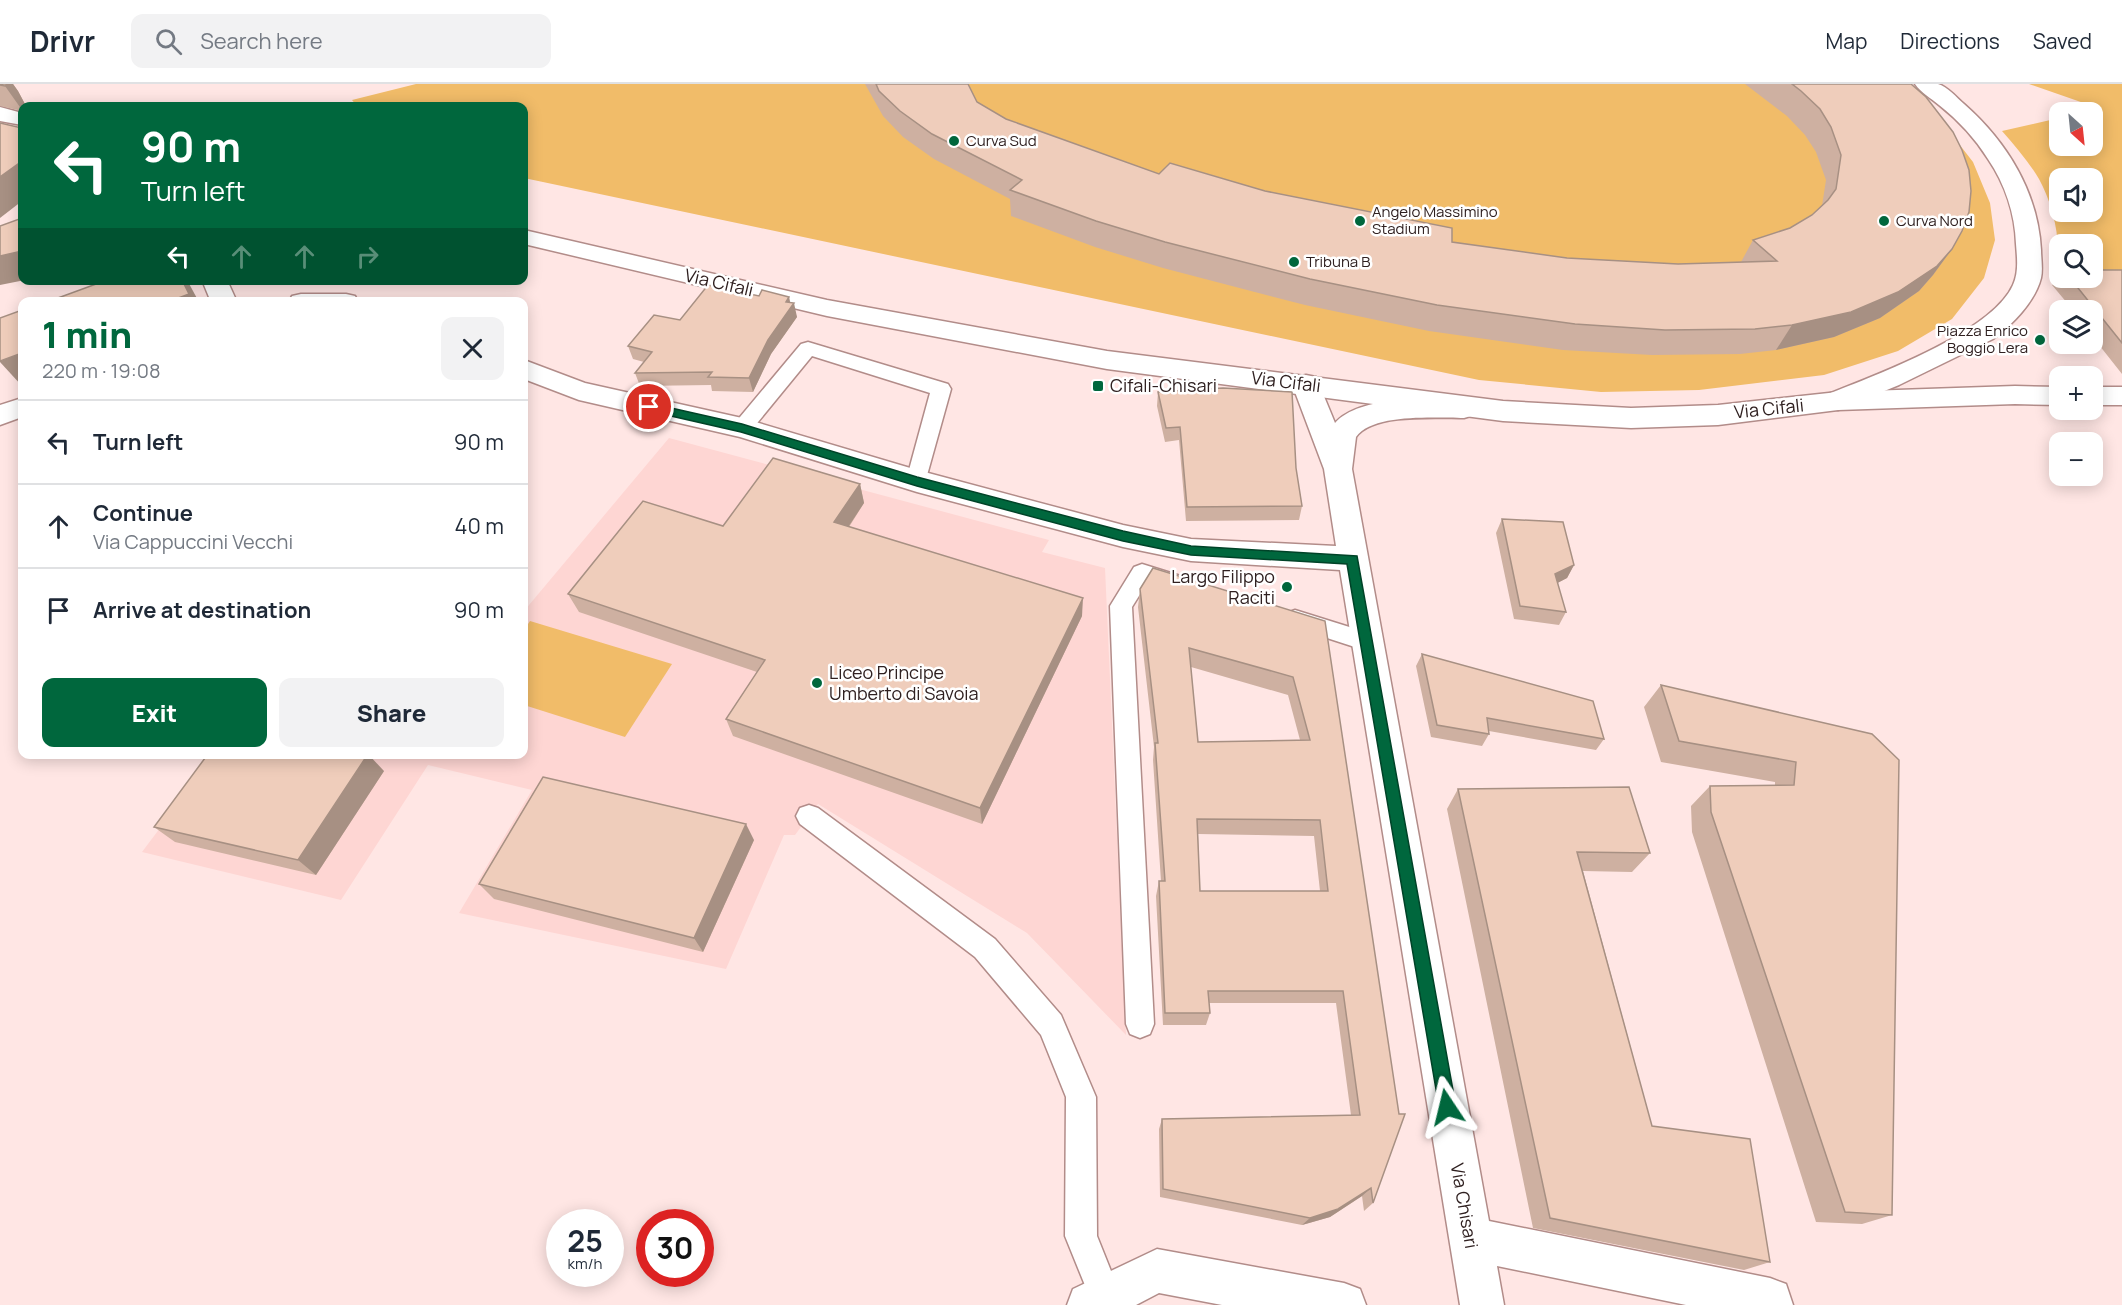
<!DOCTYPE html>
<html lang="en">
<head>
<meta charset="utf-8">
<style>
	body { margin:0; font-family:Manrope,sans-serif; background:#f2f2f3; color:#1f2937; height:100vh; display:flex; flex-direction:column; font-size:22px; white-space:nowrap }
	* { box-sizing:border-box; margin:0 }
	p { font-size:20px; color:#747a83 }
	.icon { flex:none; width:33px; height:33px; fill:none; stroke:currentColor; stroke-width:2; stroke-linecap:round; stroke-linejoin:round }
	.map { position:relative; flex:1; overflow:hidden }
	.sheet { position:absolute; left:18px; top:213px; width:510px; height:462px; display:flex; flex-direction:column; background:#fff; border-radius:12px; box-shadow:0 3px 15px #0003 }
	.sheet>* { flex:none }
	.guide { position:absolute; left:18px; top:18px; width:510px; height:183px; border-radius:12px; box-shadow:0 3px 15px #0003; background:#00673d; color:#fff; overflow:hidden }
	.needle { width:39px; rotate:153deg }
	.fabs { position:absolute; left:2049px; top:18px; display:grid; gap:12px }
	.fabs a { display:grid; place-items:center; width:54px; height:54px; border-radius:12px; background:#fff; box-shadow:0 3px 15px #0003; font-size:30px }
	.speed { position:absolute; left:546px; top:1125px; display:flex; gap:12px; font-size:30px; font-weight:700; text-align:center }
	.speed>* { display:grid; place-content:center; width:78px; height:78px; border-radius:50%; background:#fff; box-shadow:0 3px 15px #0003; line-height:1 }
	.speed small { font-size:15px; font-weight:400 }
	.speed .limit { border:9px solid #d22; background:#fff; color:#111 }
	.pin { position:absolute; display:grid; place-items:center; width:51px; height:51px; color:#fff; margin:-26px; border:3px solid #fff; border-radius:50%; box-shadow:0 2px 6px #0007 }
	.me { position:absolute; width:66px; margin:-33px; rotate:350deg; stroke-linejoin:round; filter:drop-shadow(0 0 4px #0008) }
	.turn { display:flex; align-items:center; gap:21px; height:126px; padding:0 24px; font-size:27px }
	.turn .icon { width:78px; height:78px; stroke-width:2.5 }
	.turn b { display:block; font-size:42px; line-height:51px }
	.lanes { display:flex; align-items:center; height:57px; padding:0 24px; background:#0003; justify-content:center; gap:30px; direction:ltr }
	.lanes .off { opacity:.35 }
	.round { display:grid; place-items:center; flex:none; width:63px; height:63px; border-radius:12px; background:#f2f2f3 }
	.overview { display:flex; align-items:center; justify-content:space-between; height:102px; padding:0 24px }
	h1 { font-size:36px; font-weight:800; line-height:45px; color:#00673d }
	.cta { display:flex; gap:12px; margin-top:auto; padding:12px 24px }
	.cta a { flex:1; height:69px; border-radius:12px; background:#00673d; color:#fff; font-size:24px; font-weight:800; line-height:69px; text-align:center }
	.cta a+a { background:#f2f2f3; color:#1f2937 }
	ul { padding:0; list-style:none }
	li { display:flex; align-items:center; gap:18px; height:84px; padding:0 24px; border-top:2px solid #e0e1e3 }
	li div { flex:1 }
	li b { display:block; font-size:22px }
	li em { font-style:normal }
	header { display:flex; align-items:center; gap:36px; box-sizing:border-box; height:84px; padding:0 30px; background:#fff; border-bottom:2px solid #e0e1e3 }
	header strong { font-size:28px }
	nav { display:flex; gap:33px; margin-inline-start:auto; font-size:21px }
	.search { width:420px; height:54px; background:#f2f2f3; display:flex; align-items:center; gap:15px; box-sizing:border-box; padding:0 21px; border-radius:12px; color:#747a83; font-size:22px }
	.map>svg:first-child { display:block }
	.built { fill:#fed6d3 }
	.green { fill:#f1bc69; fill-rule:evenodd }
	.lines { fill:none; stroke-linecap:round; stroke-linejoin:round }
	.lane-casing { stroke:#b28c89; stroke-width:3 }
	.street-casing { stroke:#b28c89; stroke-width:3 }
	.secondary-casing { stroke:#b28c89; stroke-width:3 }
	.lane { fill:#fff; fill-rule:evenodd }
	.street { fill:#fff; fill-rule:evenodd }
	.secondary { fill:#fff; fill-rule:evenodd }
	.wall { fill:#ceb0a1; fill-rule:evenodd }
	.shaded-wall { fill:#a79083 }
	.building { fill:#efcdbb; stroke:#a79083; stroke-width:1.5; fill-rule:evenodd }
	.route { fill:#00673d; stroke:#004328; stroke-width:1.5 }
	.poi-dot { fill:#00673d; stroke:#fff; stroke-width:2 }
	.labels { text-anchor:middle; stroke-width:5; stroke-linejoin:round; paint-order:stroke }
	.far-poi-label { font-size:15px; fill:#2f2020; stroke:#fff; text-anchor:start }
	.street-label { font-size:18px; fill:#2f2020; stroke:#fff }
	.poi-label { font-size:18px; fill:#2f2020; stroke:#fff; text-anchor:start }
</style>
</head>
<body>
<header>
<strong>Drivr</strong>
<div class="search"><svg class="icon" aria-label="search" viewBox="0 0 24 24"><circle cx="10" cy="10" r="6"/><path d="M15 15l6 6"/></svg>Search here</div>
<nav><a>Map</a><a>Directions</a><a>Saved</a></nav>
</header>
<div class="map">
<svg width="2122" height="1221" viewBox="0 0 2122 1221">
	<rect width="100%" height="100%" fill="#ffe6e4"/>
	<path class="built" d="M669 354 1049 456 1042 468 1105 484 1126 951 1027 849 818 720 795 751H784L726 885 459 829 532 706 428 681 341 816 142 768 215 671 524 670V527Z"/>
	<g class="green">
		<path d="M416 0H1897L1942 38 1973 78 1990 119 1995 156 1984 194 1952 235 1898 267 1824 291 1699 306 1601 308 1479 296 524 94V22H357L352 16Z"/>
		<path d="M2029 0H2122V212L2107 197 2054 194C2064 165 2054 122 2039 95 2029 78 2015 62 2002 47L2059 34 2060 62H2092V28H2082L2098 24ZM2060 94H2092V128H2060ZM2060 160H2092V194H2060Z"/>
		<path d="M530 537 672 580 625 653 524 621V546Z"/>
	</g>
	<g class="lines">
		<defs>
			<g id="lane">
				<path d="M808 258 948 300 951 305 924 402 917 405 910 402 906 397 930 309 812 272 749 349 742 351 735 349 732 344 735 339 801 260Z"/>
				<path d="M1142 480 1187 494 1190 500 1187 506 1179 509 1147 499 1132 523 1154 940 1150 950 1140 954 1130 950 1126 940 1110 522 1134 483Z"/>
				<path d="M1295 526 1375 551 1379 558 1375 565 1367 567 1287 541 1284 535 1287 529Z"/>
				<path d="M809 721 818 724 995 855 1061 931 1096 1013 1097 1152 1121 1212 1117 1221H1093L1065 1152 1066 1013 1041 951 975 873 800 740 796 732 800 724Z"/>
			</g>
			<g id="street">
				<path d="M1915 0C1922 0 1932 0 1938 0 1947 2 1957 14 1964 20 2007 58 2038 108 2041 166 2041 175 2043 185 2041 194 2035 218 2012 241 1993 255L1899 301 1838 326 1828 324 1824 317 1828 310C1877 291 1992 248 2013 201 2019 188 2017 173 2016 160 2015 130 2005 100 1988 75 1975 54 1958 36 1939 21 1931 14 1921 9 1915 0Z"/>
				<path d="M202 196H227L237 218H211Z"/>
				<path d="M301 210H346L355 212 358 218H289L292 212Z"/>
				<path d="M524 276 585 299 742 334 917 386 1123 441 1191 455 1336 462 1324 385 1292 300 1296 293 1306 291 1316 293 1335 339C1360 311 1428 315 1464 314L1474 317 1478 324 1474 331 1464 334C1437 334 1373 329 1356 353L1352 385 1489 1137 1770 1194 1786 1200 1793 1221H1686L1497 1182 1504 1221H1460L1340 486 1191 477 1123 463 917 408 740 353 579 316 524 295Z"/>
				<path d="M22 314V333L0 341V321Z"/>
				<path d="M1157 1165 1344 1199 1360 1205 1366 1221H1222L1159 1209 1136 1221H1067L1073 1205Z"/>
			</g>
			<g id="secondary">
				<path d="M0 23 22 29V41L0 37Z"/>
				<path d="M524 146 827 216 1107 267 1503 317 1631 324 1718 321 1838 308 2015 302 2060 303V321L2015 320 1838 326 1718 341 1631 344 1503 337 1107 285 827 232 524 160Z"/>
				<rect x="2092" y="303" width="30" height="18"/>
			</g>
		</defs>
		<use href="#lane" class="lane-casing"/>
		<use href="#street" class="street-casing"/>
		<use href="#secondary" class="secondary-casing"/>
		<use href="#lane" class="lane"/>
		<use href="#street" class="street"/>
		<use href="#secondary" class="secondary"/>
	</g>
	<g class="wall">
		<path d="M0 0H13L18 7 26 22H22V27L0 22Z"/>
		<path d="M865 0H968L977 18 1006 35 1159 90 1265 107 1452 158 1567 174 1678 180 1741 178 1753 156 1790 144 1812 131 1822 122 1826 96 1816 68 1805 51 1787 32 1745 0H1911L1952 165 1933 191 1919 207 1880 234 1834 253 1776 266 1740 270 1652 271 1563 266 1429 247 1305 221 1163 184 1095 163 1011 132 1010 115 934 75 903 53 883 32Z"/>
		<path d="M2122 186V290L2092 252V226H2073L2052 201 2060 192V194H2092Z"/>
		<path d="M759 212 789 213 790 219 797 233 771 270 753 308 712 307 711 301 640 302 635 289 644 278 633 275 628 262 680 236Z"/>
		<path d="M1158 308 1296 384 1302 422 1299 436 1186 437 1179 356 1165 358 1157 322Z"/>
		<path d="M860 400 864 419 849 443 1082 532 982 740 733 652 726 635 757 588 579 528 568 510 723 442Z"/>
		<path d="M1502 435 1574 481 1567 494 1557 499 1566 528 1559 541 1514 535 1496 449Z"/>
		<path d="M1140 505 1325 537 1373 1119 1364 1127 1362 1112 1330 1133 1302 1141 1160 1113 1159 1045 1162 1035 1351 1031 1336 919H1209L1210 929 1206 941H1163L1156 812 1159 797H1161L1153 676 1154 663 1138 523ZM1191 583 1288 611 1300 656 1198 658ZM1198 750 1314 752 1320 807H1200Z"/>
		<path d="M1422 570 1604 655 1596 666 1489 647V650L1482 662 1431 653 1416 582Z"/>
		<path d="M1661 601 1872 650 1892 1131 1862 1140 1816 1138 1692 748 1691 722 1710 702 1775 701V698L1661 678 1644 623Z"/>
		<path d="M384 687 316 791 175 758 154 743Z"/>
		<path d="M1458 705 1650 769 1632 788 1583 787 1652 1042 1770 1178 1744 1186 1533 1144 1447 725Z"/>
		<path d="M754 756 703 868 494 815 479 800Z"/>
	</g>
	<g class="shaded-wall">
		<path d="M9 0H13L18 7 26 22H22V26L5 2Z"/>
		<path d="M22 77V117L0 134V93Z"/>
		<path d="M1952 165 1933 191 1919 207 1880 234 1834 253 1776 266 1792 241Z"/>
		<path d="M22 167V196H25L0 201V172Z"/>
		<path d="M182 196H187L199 218H168Z"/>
		<path d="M789 213 791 223 794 219 797 233 771 270 753 308 749 294Z"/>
		<path d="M22 269V302L0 278V277Z"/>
		<path d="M860 400 864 419 839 457 834 438Z"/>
		<path d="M1574 481 1567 494 1548 504 1555 490Z"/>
		<path d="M1083 514 1082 532 982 740 980 724Z"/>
		<path d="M368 670 384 687 316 791 298 776Z"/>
		<path d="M746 740 754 756 703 868 694 854Z"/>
		<path d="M1371 1104 1362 1112 1330 1133 1302 1141 1310 1134Z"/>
	</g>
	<g class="building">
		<path d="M0 0H9L5 2 0 1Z"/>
		<path d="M876 0H968L977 18 1006 35 1159 90 1170 79 1265 107 1452 144V158L1567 174 1678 180 1777 177 1753 156 1790 144 1812 131 1828 116 1836 105 1841 71 1831 43 1820 25 1801 7 1792 0H1911L1926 13 1953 48 1962 66 1969 86 1971 107 1969 128 1962 147 1952 165 1937 182 1898 208 1851 228 1792 241 1755 245 1665 246 1575 240 1437 221 1310 195 1165 158 1096 137 1010 106 1022 96 932 50 900 27 879 7Z"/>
		<path d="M0 39 22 44V77L0 93Z"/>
		<path d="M22 134V167L0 172V142Z"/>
		<path d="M2092 186H2122V259L2070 194H2092Z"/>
		<path d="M107 196H182L189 210 168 218H47Z"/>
		<path d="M708 201 759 212 762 206 789 213 786 218 794 219 768 256 749 294 708 293 712 288 635 289 652 268 628 262 654 231 680 236Z"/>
		<path d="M22 226V269L0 277V234Z"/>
		<path d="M1223 304 1292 308 1296 384 1302 422 1187 423 1180 343 1166 344 1158 308Z"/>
		<path d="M773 374 860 400 834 438 1083 514 980 724 726 635 765 576 568 510 643 417 723 442Z"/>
		<path d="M1502 435 1563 438 1574 481 1555 490 1566 528 1520 522Z"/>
		<path d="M1153 484 1325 537 1399 1030H1405L1373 1119 1371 1104 1338 1125 1310 1134 1163 1105 1162 1035 1360 1031 1343 907H1208L1210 929H1165L1159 797H1165L1155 659H1158L1140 505ZM1189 564 1293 593 1310 656 1198 658ZM1197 735 1320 736 1328 807H1200Z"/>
		<path d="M1422 570 1593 617 1604 655 1487 634 1489 650 1437 641Z"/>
		<path d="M1661 601 1872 650 1899 676 1892 1131 1845 1128 1711 728 1710 702 1794 701 1796 678 1679 657Z"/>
		<path d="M208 670H368L298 776 154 743Z"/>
		<path d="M543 693 746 740 694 854 479 800Z"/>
		<path d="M1629 703 1650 769 1577 768 1652 1042 1750 1055 1770 1178 1550 1134 1458 705Z"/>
	</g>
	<path class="route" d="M649 319 742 340 917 393 1123 447 1191 462 1357 472 1456 1023 1453 1029 1447 1031 1441 1029 1439 1023 1347 480 1191 471 1123 457 917 402 741 348 645 326 644 323Z"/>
	<g class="poi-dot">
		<circle cx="954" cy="57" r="6"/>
		<circle cx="1360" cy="137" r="6"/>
		<circle cx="1884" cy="137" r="6"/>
		<circle cx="1294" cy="178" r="6"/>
		<circle cx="2040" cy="256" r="6"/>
		<rect x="1092" y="296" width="12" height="12" rx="3"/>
		<circle cx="1287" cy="503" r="6"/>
		<circle cx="817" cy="599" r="6"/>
	</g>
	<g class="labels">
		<g class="far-poi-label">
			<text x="966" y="62">Curva Sud</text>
			<text x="1372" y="133">Angelo Massimino<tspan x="1372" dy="17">Stadium</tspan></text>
			<text x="1896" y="142">Curva Nord</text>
			<text x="1306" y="183">Tribuna B</text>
			<text x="2028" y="252" text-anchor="end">Piazza Enrico<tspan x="2028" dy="17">Boggio Lera</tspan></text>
		</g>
		<g class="street-label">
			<text transform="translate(719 199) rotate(13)" y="6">Via Cifali</text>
			<text transform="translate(1286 298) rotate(7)" y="6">Via Cifali</text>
			<text transform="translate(1769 325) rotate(-6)" y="6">Via Cifali</text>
			<text transform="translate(1464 1122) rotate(80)" y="6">Via Chisari</text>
		</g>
		<g class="poi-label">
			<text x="1110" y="308">Cifali-Chisari</text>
			<text x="1275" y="499" text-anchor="end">Largo Filippo<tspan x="1275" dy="21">Raciti</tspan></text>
			<text x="829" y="595">Liceo Principe<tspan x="829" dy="21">Umberto di Savoia</tspan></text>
		</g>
	</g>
</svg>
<div class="fabs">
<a><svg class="needle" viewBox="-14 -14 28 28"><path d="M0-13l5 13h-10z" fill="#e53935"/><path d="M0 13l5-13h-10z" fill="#747a83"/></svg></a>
<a><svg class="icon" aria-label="sound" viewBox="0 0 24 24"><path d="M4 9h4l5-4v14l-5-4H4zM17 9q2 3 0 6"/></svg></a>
<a><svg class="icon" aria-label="search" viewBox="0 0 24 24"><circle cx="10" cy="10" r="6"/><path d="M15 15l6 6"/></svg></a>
<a><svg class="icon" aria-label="layers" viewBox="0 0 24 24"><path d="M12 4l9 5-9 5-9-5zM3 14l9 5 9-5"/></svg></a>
<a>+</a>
<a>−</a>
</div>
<div class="speed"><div>25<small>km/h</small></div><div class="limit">30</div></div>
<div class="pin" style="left:649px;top:323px;background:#d93025"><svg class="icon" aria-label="arrive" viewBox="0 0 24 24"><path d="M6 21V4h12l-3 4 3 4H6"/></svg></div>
<svg class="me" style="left:1447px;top:1023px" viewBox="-20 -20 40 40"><path d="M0-17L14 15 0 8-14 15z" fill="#00673d" stroke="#fff" stroke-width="4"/></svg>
<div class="guide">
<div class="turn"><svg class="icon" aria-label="left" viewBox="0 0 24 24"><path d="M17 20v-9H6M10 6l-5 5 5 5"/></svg><div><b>90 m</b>Turn left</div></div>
<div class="lanes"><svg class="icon" aria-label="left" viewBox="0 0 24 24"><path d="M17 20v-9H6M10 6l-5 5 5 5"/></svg><svg class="icon off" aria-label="ahead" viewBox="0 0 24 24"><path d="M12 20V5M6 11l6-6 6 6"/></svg><svg class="icon off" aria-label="ahead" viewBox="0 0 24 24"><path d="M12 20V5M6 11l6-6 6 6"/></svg><svg class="icon off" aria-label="right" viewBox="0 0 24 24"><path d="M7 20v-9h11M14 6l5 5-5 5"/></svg></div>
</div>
<section class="sheet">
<div class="overview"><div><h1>1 min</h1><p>220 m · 19:08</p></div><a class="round"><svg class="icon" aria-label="close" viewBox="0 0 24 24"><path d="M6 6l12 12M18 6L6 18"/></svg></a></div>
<ul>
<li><svg class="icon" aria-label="left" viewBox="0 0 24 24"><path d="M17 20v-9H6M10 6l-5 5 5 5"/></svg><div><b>Turn left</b></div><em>90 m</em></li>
<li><svg class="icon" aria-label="ahead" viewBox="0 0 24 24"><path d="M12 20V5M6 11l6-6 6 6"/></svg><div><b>Continue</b><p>Via Cappuccini Vecchi</p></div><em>40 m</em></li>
<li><svg class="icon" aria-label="arrive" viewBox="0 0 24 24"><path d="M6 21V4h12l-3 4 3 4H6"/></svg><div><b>Arrive at destination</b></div><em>90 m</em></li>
</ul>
<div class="cta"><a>Exit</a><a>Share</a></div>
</section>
</div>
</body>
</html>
